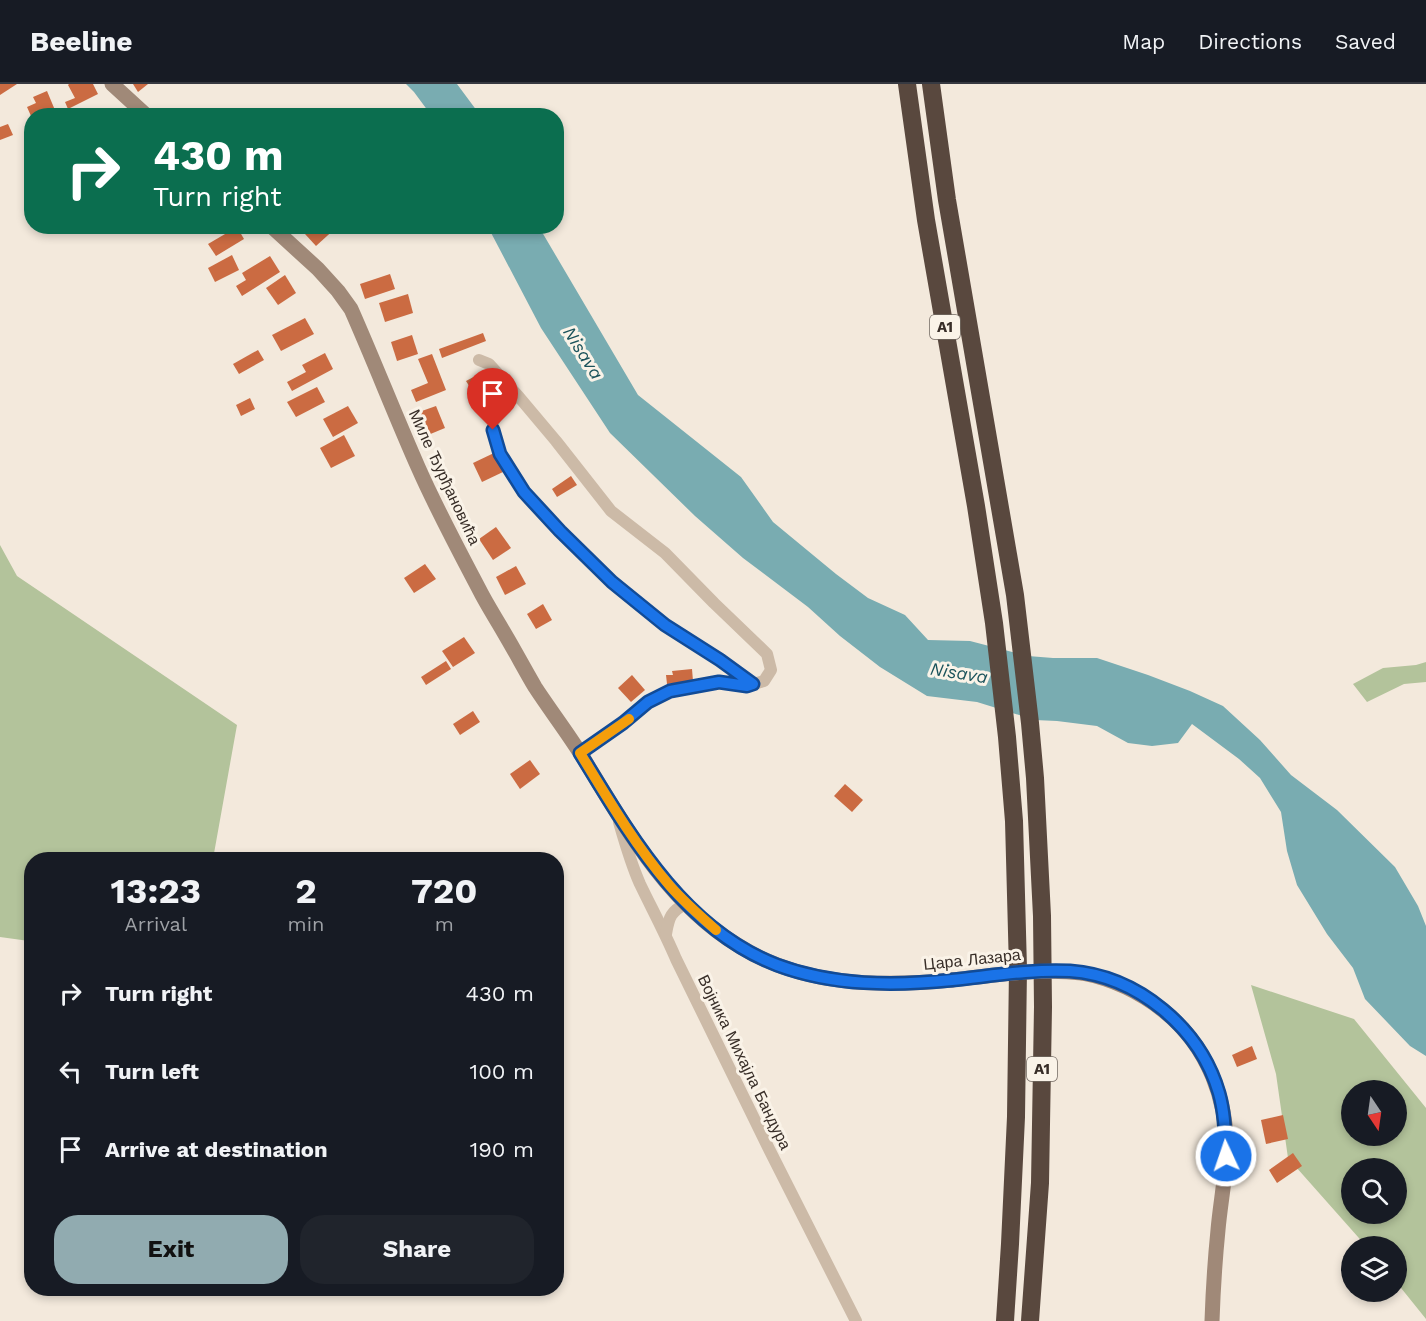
<!DOCTYPE html>
<html lang="en">
<head>
<meta charset="utf-8">
<style>
	body { margin:0; font-family:"Work Sans",sans-serif; background:#20242c; color:#f1f3f6; height:100vh; display:flex; flex-direction:column; font-size:22px; white-space:nowrap }
	* { box-sizing:border-box; margin:0 }
	p { font-size:20px; color:#9ea1a6 }
	.icon { flex:none; width:33px; height:33px; fill:none; stroke:currentColor; stroke-width:2; stroke-linecap:round; stroke-linejoin:round }
	.map { position:relative; flex:1; overflow:hidden }
	.details { position:absolute; left:24px; top:768px; width:540px; height:444px; display:flex; flex-direction:column; background:#171b24; border-radius:24px; box-shadow:0 3px 9px #0003 }
	.details>* { flex:none }
	.hud { position:absolute; left:24px; top:24px; width:540px; height:126px; border-radius:24px; box-shadow:0 3px 9px #0003; background:#0b6e4f; color:#fff; overflow:hidden }
	.needle { width:39px; rotate:167deg }
	.tools { position:absolute; left:1341px; top:996px; display:grid; gap:12px }
	.tools a { display:grid; place-items:center; width:66px; height:66px; border-radius:50%; background:#171b24; box-shadow:0 3px 9px #0003; font-size:30px }
	.pin { position:absolute; display:grid; place-items:center; width:51px; height:51px; color:#fff; margin:-62px -26px; border-radius:50% 50% 50% 0; rotate:-45deg; box-shadow:0 0 6px #0007 }
	.pin .icon { rotate:45deg }
	.me { position:absolute; width:66px; margin:-33px; rotate:357deg; stroke-linejoin:round; filter:drop-shadow(0 0 4px #0008) }
	.turn { display:flex; align-items:center; gap:21px; height:126px; padding:0 30px; font-size:27px }
	.turn .icon { width:78px; height:78px; stroke-width:2.5 }
	.turn b { display:block; font-size:42px; line-height:51px }
	.eta { display:flex; justify-content:space-evenly; align-items:center; height:102px; text-align:center }
	.eta b { font-size:36px; font-weight:700; line-height:42px }
	.button { display:flex; gap:12px; margin-top:auto; padding:12px 30px }
	.button a { flex:1; height:69px; border-radius:24px; background:#91abb0; color:#111; font-size:24px; font-weight:700; line-height:69px; text-align:center }
	.button a+a { background:#20242c; color:#f1f3f6 }
	ul { padding:0; list-style:none }
	li { display:flex; align-items:center; gap:18px; height:78px; padding:0 30px }
	li div { flex:1 }
	li b { display:block; font-size:22px }
	li em { font-style:normal }
	header { display:flex; align-items:center; gap:36px; box-sizing:border-box; height:84px; padding:0 30px; background:#171b24; border-bottom:2px solid #363941 }
	header strong { font-size:28px }
	nav { display:flex; gap:33px; margin-inline-start:auto; font-size:21px }
	.map>svg:first-child { display:block }
	.green { fill:#b3c39b; fill-rule:evenodd }
	.water { fill:#79acb1 }
	.building { fill:#cb6b42 }
	.lines { fill:none; stroke-linecap:round; stroke-linejoin:round }
	.lane { stroke:#ccbaa7; stroke-width:6 }
	.street { stroke:#ccbaa7; stroke-width:12 }
	.secondary { stroke:#a08978; stroke-width:15 }
	.highway { stroke:#59483e; stroke-width:18 }
	.secondary-bridge { stroke:#a08978; stroke-width:15 }
	.route-casing { stroke:#114b97; stroke-width:15 }
	.route { stroke:#1a73e8; stroke-width:10 }
	.slow { stroke:#f59e0b; stroke-width:10 }
	.labels { text-anchor:middle; stroke-width:6; stroke-linejoin:round; paint-order:stroke }
	.shield { fill:#faf3e8; stroke:#726962; stroke-width:1.5 }
	.shield-label { font-size:15px; font-weight:bold; fill:#382e28 }
	.street-label { font-size:16px; fill:#382e28; stroke:#faf3e8 }
	.water-label { font-size:18px; font-style:italic; fill:#1b535b; stroke:#faf3e8 }
</style>
</head>
<body>
<header>
<strong>Beeline</strong>
<nav><a>Map</a><a>Directions</a><a>Saved</a></nav>
</header>
<div class="map">
<svg width="1426" height="1237" viewBox="0 0 1426 1237">
	<rect width="100%" height="100%" fill="#f3e9dc"/>
	<g class="green">
		<path d="M0 461 17 492 237 641 213 775 32 776V856L29 857 0 853Z"/>
		<path d="M1426 578V598L1404 600 1367 618 1353 600 1383 584 1416 581Z"/>
		<path d="M1251 901 1354 935 1426 1024V1235L1397 1199 1396 1162H1366L1288 1074 1276 990ZM1352 1006H1396V1052H1352ZM1352 1084H1396V1130H1352Z"/>
	</g>
	<g class="water">
		<path d="M406 0H457L480 31H431L414 8Z"/>
		<path d="M488 143H539L638 311 741 393 773 438 836 490 868 514 905 531 928 556 970 557 1028 572 1053 574H1097L1148 591 1190 607 1223 622 1260 656 1291 691 1337 726 1395 783 1418 822 1426 842V972L1410 962 1365 915 1353 884 1327 850 1297 801 1287 767 1281 728 1260 694 1239 675 1192 640 1178 659 1152 662 1128 659 1097 642 1057 637 1035 636 977 618 927 612 880 583 840 552 808 523 743 474 695 432 610 349 541 244Z"/>
	</g>
	<g class="building">
		<path d="M0 0H17L0 11Z"/>
		<path d="M69 0H93L98 10 68 25 65 18 75 14 68 1Z"/>
		<path d="M133 0H148L138 8Z"/>
		<path d="M47 7 57 31 31 32 27 23 36 19 33 13Z"/>
		<path d="M8 40 13 51 0 56V43Z"/>
		<path d="M314 142H338L316 162 305 150Z"/>
		<path d="M237 143 244 155 216 172 208 160Z"/>
		<path d="M232 171 239 186 215 198 208 184Z"/>
		<path d="M270 172 280 188 242 212 236 202 246 196 242 189Z"/>
		<path d="M390 190 395 205 365 215 360 200Z"/>
		<path d="M285 191 296 209 278 221 266 204Z"/>
		<path d="M408 210 413 229 385 238 379 219Z"/>
		<path d="M305 234 314 250 281 267 272 251Z"/>
		<path d="M483 249 486 257 442 274 439 265Z"/>
		<path d="M412 251 418 270 397 277 391 258Z"/>
		<path d="M258 266 264 276 239 290 233 280Z"/>
		<path d="M325 269 333 285 292 307 287 298 306 288 302 281Z"/>
		<path d="M432 270 446 306 416 318 411 306 428 299 418 275Z"/>
		<path d="M483 288 487 296 471 305 466 297Z"/>
		<path d="M317 303 325 318 296 333 287 318Z"/>
		<path d="M250 314 255 325 241 332 236 321Z"/>
		<path d="M348 322 358 339 333 353 323 335Z"/>
		<path d="M436 322 445 344 428 351 419 328Z"/>
		<path d="M344 351 355 372 331 384 320 364Z"/>
		<path d="M494 369 503 388 482 398 473 379Z"/>
		<path d="M571 392 577 401 557 413 552 405Z"/>
		<path d="M496 443 511 464 493 476 479 455Z"/>
		<path d="M425 480 436 495 414 509 404 494Z"/>
		<path d="M516 482 526 500 505 511 496 493Z"/>
		<path d="M543 520 552 536 536 545 527 530Z"/>
		<path d="M464 553 475 569 453 583 442 567Z"/>
		<path d="M446 577 451 585 426 601 421 593Z"/>
		<path d="M692 585 693 597 667 600 666 591H673L672 587Z"/>
		<path d="M632 591 645 606 631 618 618 604Z"/>
		<path d="M473 627 480 638 460 651 453 640Z"/>
		<path d="M530 676 540 690 520 705 510 690Z"/>
		<path d="M845 700 863 716 852 728 834 712Z"/>
		<path d="M1252 962 1257 975 1237 983 1232 971Z"/>
		<path d="M1283 1031 1288 1055 1266 1060 1261 1036Z"/>
		<path d="M1293 1069 1302 1082 1277 1099 1269 1086Z"/>
	</g>
	<g class="lines">
		<path class="lane" d="M519 313 500 331 493 346 500 370 524 408 560 447 612 498 665 541 720 576 753 600"/>
		<g class="street">
			<path d="M479 276 489 280 519 313 556 357 611 427 665 469 714 519 767 570 771 586 764 597 747 602 719 598 670 607 648 618 623 639 580 669"/>
			<path d="M619 738C625 759 631 780 640 800 652 825 665 849 676 875L769 1065 856 1237"/>
			<path d="M666 850C669 832 671 828 686 819"/>
		</g>
		<g class="secondary">
			<path d="M112 0 147 32"/>
			<path d="M271 142 318 185 338 207 351 225C374 277 395 331 418 383 436 424 458 465 479 505 487 521 497 536 506 552 516 569 525 586 535 603 550 626 567 648 582 672 624 741 667 819 739 862 803 902 880 903 952 896"/>
			<path d="M1082 889C1113 895 1140 908 1164 927 1208 962 1229 1018 1226 1073 1225 1097 1220 1122 1218 1146 1215 1176 1213 1207 1212 1237"/>
		</g>
		<g class="highway">
			<path d="M907 0 926 136 976 422 994 539 1007 653 1014 737 1018 885 1016 1033 1010 1160 1005 1237"/>
			<path d="M931 0 947 116 1015 511 1030 639 1035 694 1042 832 1043 923 1040 1099 1030 1237"/>
		</g>
		<path class="secondary-bridge" d="M952 896C995 891 1039 884 1082 889"/>
	</g>
	<g class="lines">
		<defs>
			<path id="route" d="M493 346 500 370 524 408 560 447 612 498 665 541 720 576 753 600 747 602 719 598 670 607 648 618 623 639 580 669C630 751 683 845 777 881 833 902 894 902 952 896 991 892 1031 885 1070 887 1138 892 1200 944 1219 1009 1225 1030 1225 1051 1226 1072"/>
		</defs>
		<use href="#route" class="route-casing"/>
		<use href="#route" class="route"/>
		<path class="slow" d="M629 635 580 669C608 715 635 761 670 802 684 818 700 832 716 846"/>
	</g>
	<g class="labels">
		<g class="shield">
			<rect x="930" y="231" width="30" height="24" rx="4.5"/>
			<rect x="1027" y="973" width="30" height="24" rx="4.5"/>
		</g>
		<g class="shield-label">
			<text x="945" y="248">A1</text>
			<text x="1042" y="990">A1</text>
		</g>
		<g class="street-label">
			<text transform="translate(445 393) rotate(65)" y="6">Миле Ђурђановића</text>
			<text transform="translate(972 875) rotate(-6)" y="6">Цара Лазара</text>
			<text transform="translate(745 978) rotate(64)" y="6">Војника Михајла Бандура</text>
		</g>
		<g class="water-label">
			<text transform="translate(583 269) rotate(58)" y="6">Nisava</text>
			<text transform="translate(959 589) rotate(9)" y="6">Nisava</text>
		</g>
	</g>
</svg>
<div class="tools">
<a><svg class="needle" viewBox="-14 -14 28 28"><path d="M0-13l5 13h-10z" fill="#e53935"/><path d="M0 13l5-13h-10z" fill="#9ea1a6"/></svg></a>
<a><svg class="icon" aria-label="search" viewBox="0 0 24 24"><circle cx="10" cy="10" r="6"/><path d="M15 15l6 6"/></svg></a>
<a><svg class="icon" aria-label="layers" viewBox="0 0 24 24"><path d="M12 4l9 5-9 5-9-5zM3 14l9 5 9-5"/></svg></a>
</div>
<div class="pin" style="left:493px;top:346px;background:#d93025"><svg class="icon" aria-label="arrive" viewBox="0 0 24 24"><path d="M6 21V4h12l-3 4 3 4H6"/></svg></div>
<svg class="me" style="left:1226px;top:1072px" viewBox="-20 -20 40 40"><circle r="17" fill="#1a73e8" stroke="#fff" stroke-width="3"/><path d="M0-11L8 9 0 5-8 9z" fill="#fff"/></svg>
<div class="hud">
<div class="turn"><svg class="icon" aria-label="right" viewBox="0 0 24 24"><path d="M7 20v-9h11M14 6l5 5-5 5"/></svg><div><b>430 m</b>Turn right</div></div>
</div>
<section class="details">
<div class="eta">
<div><b>13:23</b><p>Arrival</p></div>
<div><b>2</b><p>min</p></div>
<div><b>720</b><p>m</p></div>
</div>
<ul>
<li><svg class="icon" aria-label="right" viewBox="0 0 24 24"><path d="M7 20v-9h11M14 6l5 5-5 5"/></svg><div><b>Turn right</b></div><em>430 m</em></li>
<li><svg class="icon" aria-label="left" viewBox="0 0 24 24"><path d="M17 20v-9H6M10 6l-5 5 5 5"/></svg><div><b>Turn left</b></div><em>100 m</em></li>
<li><svg class="icon" aria-label="arrive" viewBox="0 0 24 24"><path d="M6 21V4h12l-3 4 3 4H6"/></svg><div><b>Arrive at destination</b></div><em>190 m</em></li>
</ul>
<div class="button"><a>Exit</a><a>Share</a></div>
</section>
</div>
</body>
</html>
